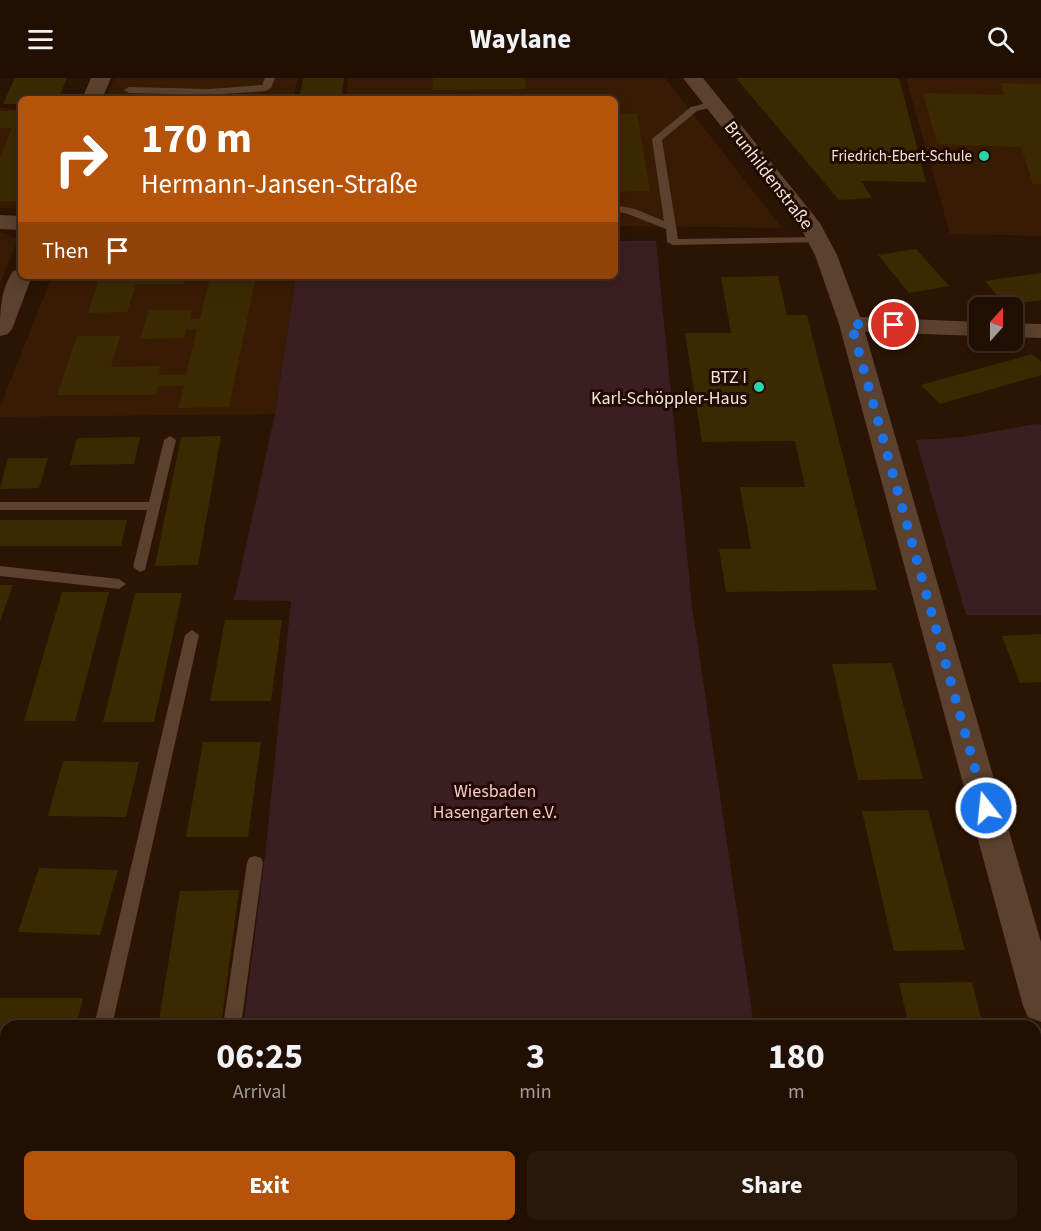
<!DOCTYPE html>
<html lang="en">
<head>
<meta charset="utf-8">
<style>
	body { margin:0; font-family:"Source Sans 3",sans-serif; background:#28180c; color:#f1f3f6; height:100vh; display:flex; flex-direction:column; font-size:22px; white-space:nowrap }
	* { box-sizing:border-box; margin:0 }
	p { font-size:20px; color:#a29c99 }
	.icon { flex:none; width:33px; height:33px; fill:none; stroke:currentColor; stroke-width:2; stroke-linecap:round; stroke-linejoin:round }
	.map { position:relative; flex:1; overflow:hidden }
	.details { position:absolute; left:0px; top:942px; width:1041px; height:212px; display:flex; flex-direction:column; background:#200f02; border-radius:18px 18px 0 0; box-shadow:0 3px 15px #0003,0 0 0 2px #3d2f24 }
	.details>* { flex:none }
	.banner { position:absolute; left:18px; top:18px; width:600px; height:183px; border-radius:9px; box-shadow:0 3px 15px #0003,0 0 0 2px #3d2f24; background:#b45309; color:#fff; overflow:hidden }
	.needle { width:39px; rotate:21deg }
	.controls { position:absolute; left:969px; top:219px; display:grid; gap:12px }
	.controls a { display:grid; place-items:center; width:54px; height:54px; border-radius:9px; background:#200f02; box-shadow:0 3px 15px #0003,0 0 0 2px #3d2f24; font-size:30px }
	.pin { position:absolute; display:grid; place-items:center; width:51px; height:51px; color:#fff; margin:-26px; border:3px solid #fff; border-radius:50%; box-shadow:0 2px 6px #0007 }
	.me { position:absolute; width:66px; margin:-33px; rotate:344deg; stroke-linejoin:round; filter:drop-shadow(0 0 4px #0008) }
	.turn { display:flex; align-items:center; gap:21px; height:126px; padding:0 24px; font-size:27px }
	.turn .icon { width:78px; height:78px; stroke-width:2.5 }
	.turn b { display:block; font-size:42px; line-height:51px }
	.then { display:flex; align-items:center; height:57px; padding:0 24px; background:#0003; gap:12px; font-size:22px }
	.eta { display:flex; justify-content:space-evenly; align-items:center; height:102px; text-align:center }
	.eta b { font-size:36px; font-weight:700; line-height:42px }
	.primary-button { display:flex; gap:12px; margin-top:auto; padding:12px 24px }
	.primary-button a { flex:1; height:69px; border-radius:9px; background:#b45309; color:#fff; font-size:24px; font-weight:700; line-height:69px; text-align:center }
	.primary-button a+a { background:#28180c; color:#f1f3f6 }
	header { display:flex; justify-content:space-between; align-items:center; height:78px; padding:0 24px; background:#200f02; font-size:27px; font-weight:700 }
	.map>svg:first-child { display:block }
	.built { fill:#381b03 }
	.green { fill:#3b1e22 }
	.building { fill:#3d2900 }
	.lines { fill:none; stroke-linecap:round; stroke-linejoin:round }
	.lane { fill:#5b412e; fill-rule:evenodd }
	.street { fill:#5b412e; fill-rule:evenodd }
	.route { stroke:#1a73e8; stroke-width:10; stroke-dasharray:0 18 }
	.poi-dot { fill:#2ad5ac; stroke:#210b00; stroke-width:2 }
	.labels { text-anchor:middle; stroke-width:6; stroke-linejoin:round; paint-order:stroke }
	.far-poi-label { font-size:15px; fill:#f6e5da; stroke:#210b00; text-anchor:end }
	.street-label { font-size:18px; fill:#f6e5da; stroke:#210b00 }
	.poi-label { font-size:18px; fill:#f6e5da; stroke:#210b00; text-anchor:end }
	.park-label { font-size:18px; fill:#f7c7cb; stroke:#210b00 }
</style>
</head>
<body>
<header><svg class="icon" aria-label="menu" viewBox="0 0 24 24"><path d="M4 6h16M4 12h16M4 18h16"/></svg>Waylane<svg class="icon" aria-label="search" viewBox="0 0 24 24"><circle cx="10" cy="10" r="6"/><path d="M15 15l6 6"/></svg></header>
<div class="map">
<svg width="1041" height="1153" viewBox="0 0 1041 1153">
	<rect width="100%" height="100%" fill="#2b1403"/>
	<g class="built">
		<path d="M114 0H298L294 17H252L245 21H106Z"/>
		<path d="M348 0H665L782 150 615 148V21H346Z"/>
		<path d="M906 0H1041V158L950 156Z"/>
		<path d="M0 30 21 31V130L19 131 0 130Z"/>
		<path d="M0 154 18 161 0 206Z"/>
		<path d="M52 198H296L275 336 0 339V329Z"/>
	</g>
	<g class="green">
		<path d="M615 163H656L692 528 754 948H243L265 778 291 523 234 522 275 336 296 198H615Z"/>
		<path d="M1036 346 1041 347V537H966L916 362 962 359Z"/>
		<path d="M270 1148H782V1153H269Z"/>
	</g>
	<g class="building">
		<path d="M15 0H67L58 21H21V26H3Z"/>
		<path d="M303 0H344L341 21H299Z"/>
		<path d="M433 0H525L526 11 432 12Z"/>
		<path d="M736 0H899L926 104 861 103 872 120 839 122Z"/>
		<path d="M1000 5 1041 6V106H1033L1021 69 937 66 923 15 1004 17Z"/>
		<path d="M0 33H21V123H0V79L12 50H0Z"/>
		<path d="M615 36H637L650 113 615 114Z"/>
		<path d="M916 171 949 208 909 215 878 177Z"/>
		<path d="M1041 195V222L1005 227 985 203Z"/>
		<path d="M100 198H256L229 329 178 330 184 308H158L156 317H57L77 258H120L111 289 161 288 159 297H186L197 251H187L184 260 140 261 149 232H192L190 241H200L210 200H185L184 206H136L127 234 88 235Z"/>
		<path d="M778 198 787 237H807L877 512 726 514 719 471H751L740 409H805L795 363 702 364 685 255H731L721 199Z"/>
		<path d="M1032 276 1041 284V297L940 326 921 307Z"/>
		<path d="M221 358 198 487 155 488 181 359Z"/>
		<path d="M140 359 134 386 70 387 77 360Z"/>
		<path d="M8 380H48L39 410 0 411Z"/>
		<path d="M0 442H127L121 468H0Z"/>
		<path d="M0 507H13L0 543Z"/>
		<path d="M62 514H109L75 643H24Z"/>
		<path d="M135 515H182L154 644H103Z"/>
		<path d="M225 542H282L271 623H210Z"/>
		<path d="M1041 556V604L1020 605 1002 558Z"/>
		<path d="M892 585 923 701 858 702 832 586Z"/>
		<path d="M203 664H261L248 759H186Z"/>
		<path d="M63 683 139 684 126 739 48 738Z"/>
		<path d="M928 732 965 872 894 873 862 733Z"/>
		<path d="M39 790 118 792 100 857 18 854Z"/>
		<path d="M239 812 221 948H158L180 813Z"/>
		<path d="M972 904 983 948H909L899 905Z"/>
		<path d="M0 920H83L76 948H6V996H0Z"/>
		<path d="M11 1148H81L80 1153H9Z"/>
	</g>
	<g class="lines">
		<g class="lane">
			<path d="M265 0H275L271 10 266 13 208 17 129 15 124 12 129 9 208 11 262 7Z"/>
			<path d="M714 23 717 24V28L697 33 662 62 678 161 819 159 825 162 823 164 673 167 667 164 666 151 628 136 615 133V127L635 131 664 143 652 61 691 29Z"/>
			<path d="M170 358 176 362 145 492 140 494 133 489 147 432H0V424H149L164 362Z"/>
			<path d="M0 488 119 501 126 506 119 511 0 498Z"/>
			<path d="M192 552 199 557 112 948H94L185 557Z"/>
			<path d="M255 778 261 780 263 785 241 948H223L247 785 249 780Z"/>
		</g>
		<g class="street">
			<path d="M91 0H111L102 21H82Z"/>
			<path d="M683 0H703L820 145 837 177 860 239 980 244V258L865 254 1041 864V944L1028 939 1023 928 839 246 815 177 799 147Z"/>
			<path d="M0 137 21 138V152L0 151Z"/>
			<path d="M21 191V198H32L12 251 8 256 0 258C0 235 0 213 13 193Z"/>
			<path d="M1012 245 1041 246V260L1012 259Z"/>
			<rect x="0" y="1049" width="6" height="36"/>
			<path d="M1035 1094 1041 1095V1133L1035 1132Z"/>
		</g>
	</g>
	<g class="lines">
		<path class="route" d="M894 247 851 246 986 730"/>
	</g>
	<g class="poi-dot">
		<circle cx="984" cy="78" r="6"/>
		<circle cx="759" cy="309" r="6"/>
	</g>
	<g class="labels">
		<g class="far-poi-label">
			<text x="972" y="83">Friedrich-Ebert-Schule</text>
		</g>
		<g class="street-label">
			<text transform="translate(769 97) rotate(52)" y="6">Brunhildenstraße</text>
		</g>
		<g class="poi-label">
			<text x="747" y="305">BTZ I<tspan x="747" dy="21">Karl-Schöppler-Haus</tspan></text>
		</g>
		<g class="park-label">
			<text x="495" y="719">Wiesbaden<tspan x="495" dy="21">Hasengarten e.V.</tspan></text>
		</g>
	</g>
</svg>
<div class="controls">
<a><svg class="needle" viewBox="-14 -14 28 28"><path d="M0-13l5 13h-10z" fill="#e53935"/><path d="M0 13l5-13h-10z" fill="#a29c99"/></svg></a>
</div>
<div class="pin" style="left:894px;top:247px;background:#d93025"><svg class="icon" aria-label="arrive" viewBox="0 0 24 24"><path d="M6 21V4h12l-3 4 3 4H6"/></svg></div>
<svg class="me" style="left:986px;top:730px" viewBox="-20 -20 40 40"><circle r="17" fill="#1a73e8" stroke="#fff" stroke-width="3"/><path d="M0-11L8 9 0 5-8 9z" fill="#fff"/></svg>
<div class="banner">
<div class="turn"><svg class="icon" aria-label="right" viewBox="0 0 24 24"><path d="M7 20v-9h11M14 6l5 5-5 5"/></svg><div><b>170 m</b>Hermann-Jansen-Straße</div></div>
<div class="then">Then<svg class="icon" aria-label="arrive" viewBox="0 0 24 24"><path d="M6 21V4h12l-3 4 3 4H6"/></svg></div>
</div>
<section class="details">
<div class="eta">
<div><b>06:25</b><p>Arrival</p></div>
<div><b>3</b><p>min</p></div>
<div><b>180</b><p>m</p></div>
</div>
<div class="primary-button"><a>Exit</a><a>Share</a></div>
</section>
</div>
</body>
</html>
